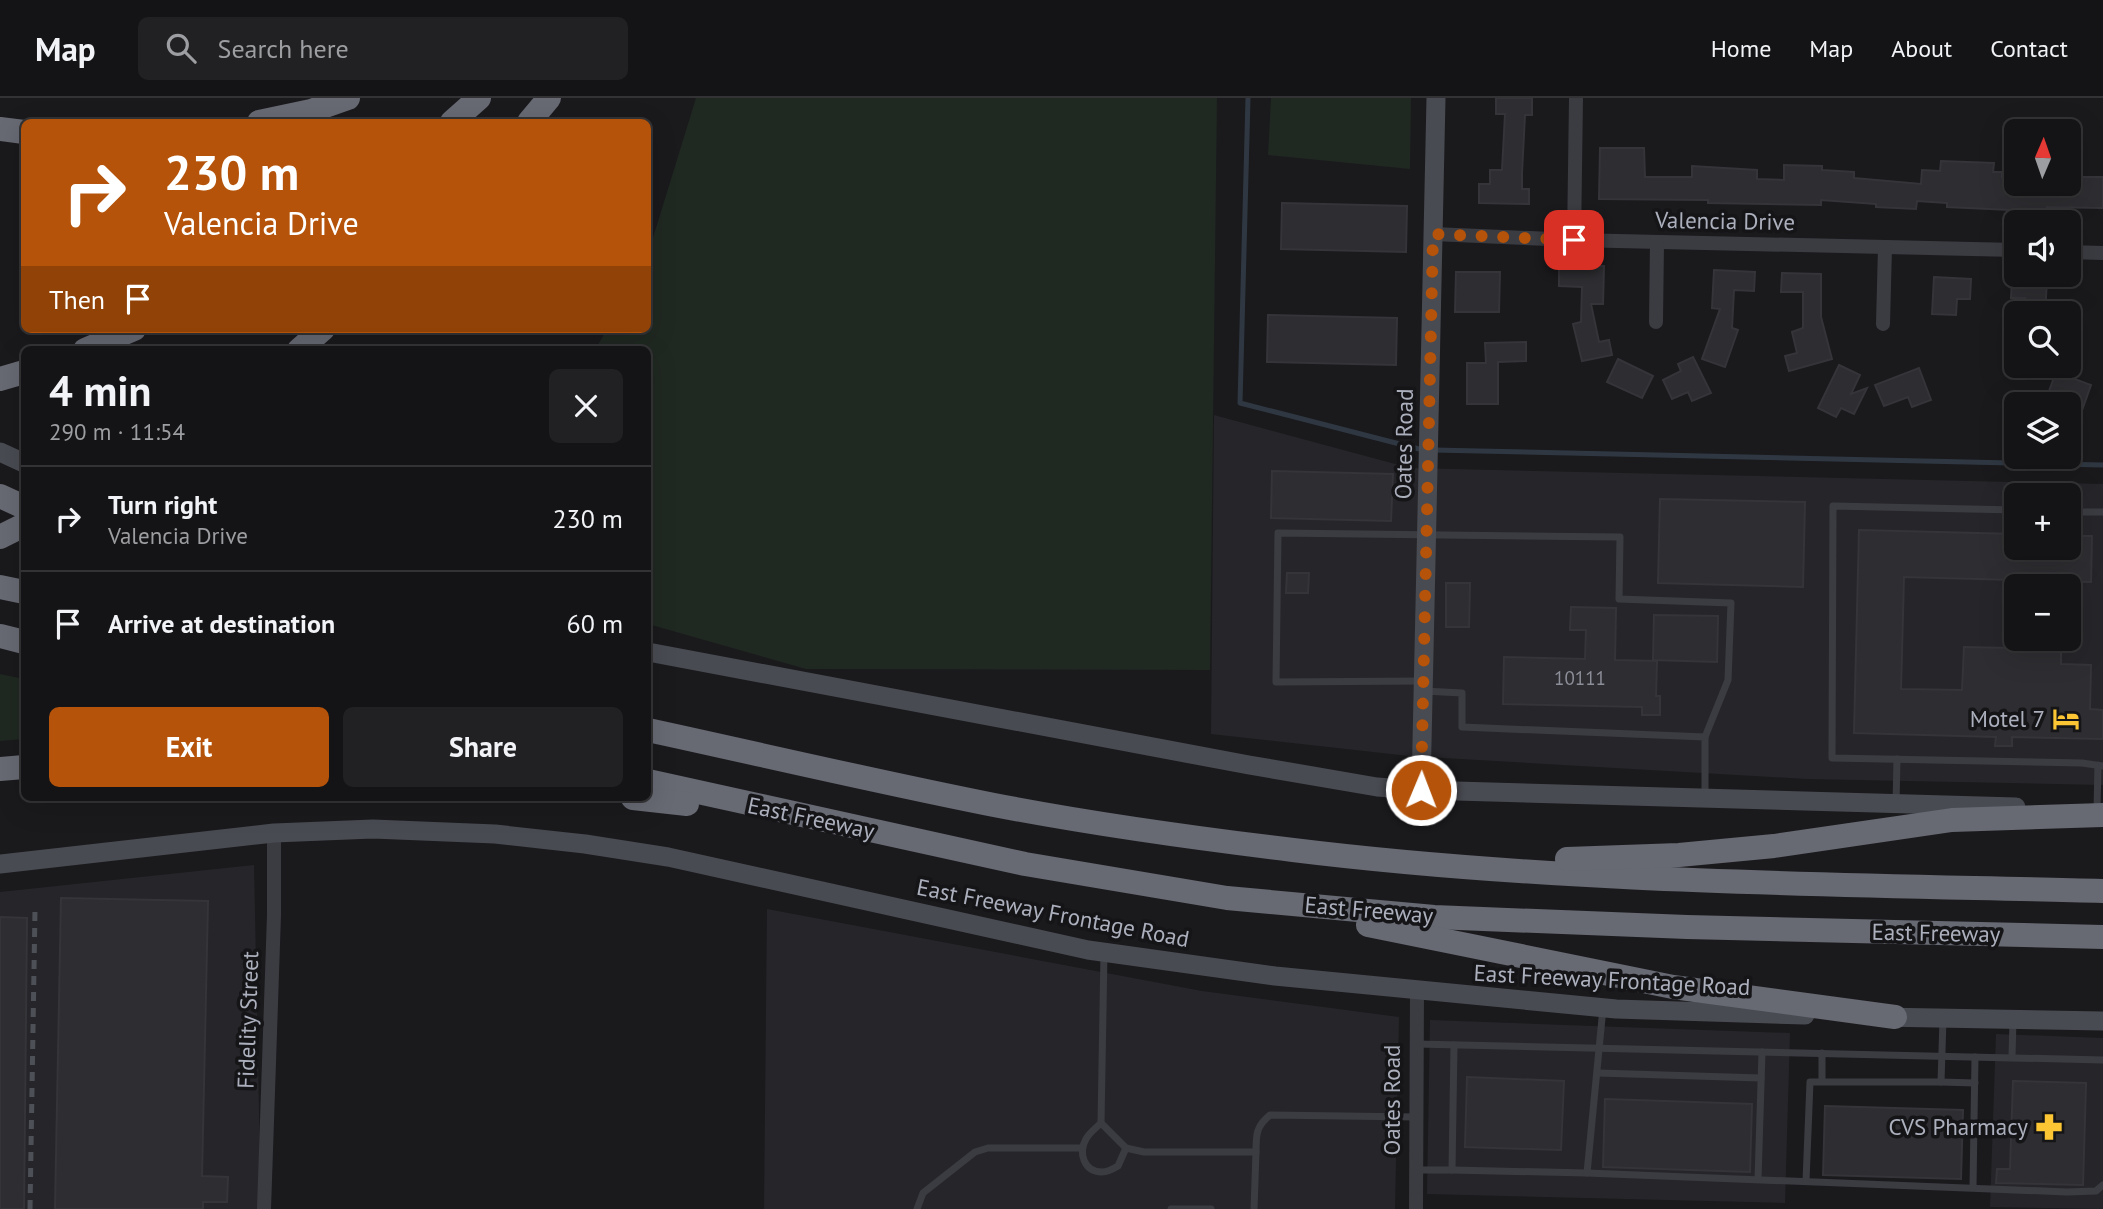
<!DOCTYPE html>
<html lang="en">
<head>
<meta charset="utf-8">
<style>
	body { margin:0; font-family:"PT Sans",sans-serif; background:#212123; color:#f1f3f6; height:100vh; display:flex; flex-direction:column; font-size:26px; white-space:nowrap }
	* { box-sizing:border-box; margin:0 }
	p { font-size:23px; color:#9d9ea1 }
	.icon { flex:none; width:38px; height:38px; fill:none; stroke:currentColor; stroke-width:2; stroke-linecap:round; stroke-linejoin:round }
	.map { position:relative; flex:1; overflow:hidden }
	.details { position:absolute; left:21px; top:248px; width:630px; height:455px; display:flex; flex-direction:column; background:#141416; border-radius:10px; box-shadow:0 7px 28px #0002,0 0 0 2px #333335 }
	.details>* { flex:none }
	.hud { position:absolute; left:21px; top:21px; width:630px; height:214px; border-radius:10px; box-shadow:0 7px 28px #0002,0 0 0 2px #333335; background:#b45309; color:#fff; overflow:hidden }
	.needle { width:46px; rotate:2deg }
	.fabs { position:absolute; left:2004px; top:21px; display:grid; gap:14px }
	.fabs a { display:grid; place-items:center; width:77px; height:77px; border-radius:10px; background:#141416; box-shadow:0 7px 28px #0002,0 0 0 2px #333335; font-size:35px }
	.pin { position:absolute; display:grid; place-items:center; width:60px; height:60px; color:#fff; margin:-30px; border-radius:14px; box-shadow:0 4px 10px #0006 }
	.me { position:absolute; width:77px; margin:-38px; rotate:1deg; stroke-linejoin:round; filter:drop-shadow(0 0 5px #0008) }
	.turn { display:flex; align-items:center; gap:24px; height:147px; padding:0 28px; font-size:32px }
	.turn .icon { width:91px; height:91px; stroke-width:2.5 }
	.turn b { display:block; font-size:49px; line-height:60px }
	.then { display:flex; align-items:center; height:66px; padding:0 28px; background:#0003; gap:14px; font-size:26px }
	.round { display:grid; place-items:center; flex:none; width:74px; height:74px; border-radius:10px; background:#212123 }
	.overview { display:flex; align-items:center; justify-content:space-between; height:119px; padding:0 28px }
	h1 { font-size:42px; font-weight:700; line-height:52px }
	.primary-button { display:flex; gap:14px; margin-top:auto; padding:14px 28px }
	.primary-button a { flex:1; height:80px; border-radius:10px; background:#b45309; color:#fff; font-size:28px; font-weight:700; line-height:80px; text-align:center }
	.primary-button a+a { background:#212123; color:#f1f3f6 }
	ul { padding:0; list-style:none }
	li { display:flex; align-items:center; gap:21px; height:105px; padding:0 28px; border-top:2px solid #333335 }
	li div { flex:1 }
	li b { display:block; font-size:26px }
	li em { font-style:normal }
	header { display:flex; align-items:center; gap:42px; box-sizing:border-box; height:98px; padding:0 35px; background:#141416; border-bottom:2px solid #333335 }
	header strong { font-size:33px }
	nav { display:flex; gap:38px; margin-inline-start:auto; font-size:24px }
	.search { width:490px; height:63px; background:#212123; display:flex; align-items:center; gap:18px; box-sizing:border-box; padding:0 24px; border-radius:10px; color:#9d9ea1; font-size:26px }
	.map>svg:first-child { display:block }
	.built { fill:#26262a; fill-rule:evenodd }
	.green { fill:#202822 }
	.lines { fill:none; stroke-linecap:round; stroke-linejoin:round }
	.stream { stroke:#2f3842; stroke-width:5 }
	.building { fill:#2e2d31; stroke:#353439; stroke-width:2 }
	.lane { stroke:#3b3c42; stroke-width:7 }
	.street { stroke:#3b3c42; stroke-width:14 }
	.secondary { stroke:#494b52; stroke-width:19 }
	.highway { stroke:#676973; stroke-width:24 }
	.rail { stroke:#4e5057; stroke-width:5; stroke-dasharray:9 7; stroke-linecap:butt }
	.route { stroke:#b45309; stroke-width:12; stroke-dasharray:0 21.6 }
	.labels { text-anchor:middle; stroke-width:7; stroke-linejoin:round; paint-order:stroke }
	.number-label { font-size:19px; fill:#8c8e99 }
	.street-label { font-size:23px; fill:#acb0bd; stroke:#151518 }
	.poi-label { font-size:23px; fill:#acb0bd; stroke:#151518; text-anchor:end }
</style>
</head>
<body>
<header>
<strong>Map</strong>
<div class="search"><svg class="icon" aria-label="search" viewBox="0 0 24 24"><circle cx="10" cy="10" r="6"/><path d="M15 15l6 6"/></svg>Search here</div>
<nav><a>Home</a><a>Map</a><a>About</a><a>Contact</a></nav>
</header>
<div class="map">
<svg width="2103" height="1111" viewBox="0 0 2103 1111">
	<rect width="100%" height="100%" fill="#1a1a1d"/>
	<g class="built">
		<path d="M1214 317 1410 370 2103 386V687L1807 681 1409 658 1211 636ZM2016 397H2068V450H2016ZM2016 488H2068V541H2016Z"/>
		<path d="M254 767 261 1111H0V794Z"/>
		<path d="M767 811 1202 893 1399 919 1395 1111H764Z"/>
		<path d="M1430 922 1790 935 1785 1105 1427 1096Z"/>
		<path d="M1996 936 2103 940V1111L1990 1109Z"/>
	</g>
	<g class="green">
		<path d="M696 0H1217L1210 572 806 571 648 526V252H595L607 231H648V156Z"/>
		<path d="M1271 0H1411L1410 71 1268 57Z"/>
		<path d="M0 576 24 581V641L0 643Z"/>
	</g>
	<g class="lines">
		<g class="stream">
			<path d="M1248 0 1240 305 1423 352"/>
			<path d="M1433 352 2103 367"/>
		</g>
	</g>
	<g class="building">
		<path d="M1496 0H1532V17H1525L1522 75V91H1529V106L1479 105V86H1490V72H1502L1505 16H1496Z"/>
		<path d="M1600 50H1644L1645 79H1692V68L1757 72V81L1784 82V67L1822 68V72L1854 74V80L1921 86 1922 72 1940 73 1941 63 1994 65 1993 74H2002V79H2016V86L2055 88V86H2068V73H2082V79H2103V110L2047 109V112H2011L1947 109V105L1917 103 1916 111 1876 109V106L1821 102V107L1708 105V102L1599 101Z"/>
		<path d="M1282 105 1407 108 1406 154 1281 151Z"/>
		<path d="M1559 168H1604L1603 206H1591L1599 244 1609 242 1612 257 1582 263 1573 226 1581 224 1582 189 1559 188Z"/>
		<path d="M1714 172 1755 174 1754 193 1734 192 1732 230 1738 232 1725 269 1702 261 1720 211 1712 210Z"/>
		<path d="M1456 174H1500L1499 214H1455Z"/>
		<path d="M1782 175 1821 176V219L1832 261 1789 273 1785 258 1797 255 1792 234 1803 230V194H1781Z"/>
		<path d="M1934 179 1971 181 1970 201H1957L1956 217 1932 216Z"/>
		<path d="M2012 181 2047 183 2045 215H2025V200H2011Z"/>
		<path d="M1268 217 1397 220 1396 267 1267 264Z"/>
		<path d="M1526 244V263L1498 264V306H1467V265H1486L1485 245Z"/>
		<path d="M1693 259 1711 295 1692 303 1688 294 1672 301 1663 282 1681 273 1678 266Z"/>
		<path d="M1618 261 1653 278 1642 300 1607 284Z"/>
		<path d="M1839 267 1860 277 1851 296 1867 290 1854 316 1841 310 1836 319 1818 310Z"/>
		<path d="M1919 270 1931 302 1912 309 1908 299 1884 308 1875 287Z"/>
		<path d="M2056 274 2091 287 2080 318 2068 314V303L2048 296Z"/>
		<path d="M1272 373 1393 376 1391 423 1271 420Z"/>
		<path d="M1660 401 1805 404 1803 489 1658 485Z"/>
		<path d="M1859 432 2016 436V450H2068V438H2092L2091 484 1904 479 1901 591 1962 592 1964 549 2061 551V566L2091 567 2090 611 2103 612V641L2012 639V648H1995L1996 639 1854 635Z"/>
		<path d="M1287 475H1309L1308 495H1286Z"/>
		<path d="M1446 485H1470L1469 529H1446Z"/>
		<path d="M1571 509 1616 510 1615 562 1657 563 1656 598H1660V617H1642V609L1503 606 1504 559 1585 561 1586 532H1570Z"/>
		<path d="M1654 517 1718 518 1717 564 1653 562Z"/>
		<path d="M61 800 208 803 202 1078 228 1079 227 1104H203V1111H55Z"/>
		<path d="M0 819 27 820 24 1111H0Z"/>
		<path d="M1467 979 1564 983 1561 1052 1465 1049Z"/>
		<path d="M2013 983 2086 985 2083 1087 1996 1085 1997 1071H2010Z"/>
		<path d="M1605 1001 1752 1006 1750 1074 1603 1069Z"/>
		<path d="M1825 1008 1963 1012 1961 1081 1823 1077Z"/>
	</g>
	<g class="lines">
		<g class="lane">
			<path d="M2016 412 1833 408 1832 660 2082 665 2103 668"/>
			<path d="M2068 414H2103"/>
			<path d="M1422 583 1276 584 1278 435 1620 439 1619 501 1731 505 1728 582 1705 639"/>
			<path d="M1424 593 1462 595V629L1705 639V699"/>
			<path d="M1896 706 1897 661"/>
			<path d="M2097 711 2098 667"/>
			<path d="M1104 855 1101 1025 1126 1050 1144 1054H1256C1256 1037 1256 1028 1270 1017L1416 1019"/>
			<path d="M1416 946 2103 962"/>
			<path d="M1822 955V983"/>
			<path d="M2012 959 2013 922"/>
			<path d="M1598 975 1761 980"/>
			<path d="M1941 984 1975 985"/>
			<path d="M1101 1025C1096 1030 1089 1035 1086 1041 1078 1055 1084 1074 1102 1074 1107 1074 1113 1071 1118 1068L1126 1050"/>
			<path d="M1417 1072H1452L1454 947"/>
			<path d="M1452 1072 1587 1075 1603 910"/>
			<path d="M1587 1075 2067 1094 2096 1093 2103 1087"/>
			<path d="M1758 1081 1762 954"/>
			<path d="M1806 1083 1810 984H1941L1943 921"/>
			<path d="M1973 1089 1975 959"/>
			<path d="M917 1111 923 1095 975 1054 988 1050H1082"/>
			<path d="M1171 1111H1211"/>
			<path d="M1254 1111 1256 1054"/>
		</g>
		<g class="street">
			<path d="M1433 136 1574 142 2016 152"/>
			<path d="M1574 142 1576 0"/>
			<path d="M2068 154 2103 155"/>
			<path d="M1656 224 1657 144"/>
			<path d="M1883 226 1885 149"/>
			<path d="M264 1111 274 817V735"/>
			<path d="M1416 1111 1417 893"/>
		</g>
		<g class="secondary">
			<path d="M0 354 24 365"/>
			<path d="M648 554 1249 667 1377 689 1421 692 2016 709"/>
			<path d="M1421 692 1436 0"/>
			<path d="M0 766 274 735 373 731 495 736 585 746 668 759 1088 852 1275 878 1616 911 1805 917"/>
			<path d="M1880 919 2103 923"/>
		</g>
		<g class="highway">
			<path d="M259 24 311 13 348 0"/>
			<path d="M452 24 479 0"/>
			<path d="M529 24 549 0"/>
			<path d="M0 31 24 34"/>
			<path d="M85 252 134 231"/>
			<path d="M299 252 323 231"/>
			<path d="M0 281 24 274"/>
			<path d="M0 398 24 409"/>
			<path d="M0 439 24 427"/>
			<path d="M0 489 24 494"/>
			<path d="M0 538 24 544"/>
			<path d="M648 632C763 657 878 684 994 707 1092 726 1193 740 1293 752 1561 785 1833 786 2103 793"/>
			<path d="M0 671 24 669"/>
			<path d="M648 683 1025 766 1227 800 1434 819 1687 829 2103 839"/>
			<path d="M633 700 687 706"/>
			<path d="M1567 761 1679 757 1774 748 1952 722 2103 717"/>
			<path d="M1368 827 1673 889 1895 919"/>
		</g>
		<path class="rail" d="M30 1111 35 811"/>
	</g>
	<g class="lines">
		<path class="route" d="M1421 692 1433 136 1574 142"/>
	</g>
	<defs>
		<symbol id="hotel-bare" viewBox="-9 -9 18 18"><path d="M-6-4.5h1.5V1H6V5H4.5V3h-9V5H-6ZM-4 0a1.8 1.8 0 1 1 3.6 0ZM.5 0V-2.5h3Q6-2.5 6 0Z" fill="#fbc534" stroke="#151518" stroke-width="2.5" paint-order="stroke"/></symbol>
		<symbol id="pharmacy-bare" viewBox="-9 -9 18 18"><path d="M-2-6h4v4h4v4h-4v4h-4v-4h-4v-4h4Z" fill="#fbc534" stroke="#151518" stroke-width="2.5" paint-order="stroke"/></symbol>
	</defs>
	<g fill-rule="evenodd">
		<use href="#hotel-bare" x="2047" y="602" width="38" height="38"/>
		<use href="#pharmacy-bare" x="2030" y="1010" width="38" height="38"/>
	</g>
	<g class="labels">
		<g class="number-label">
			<text x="1580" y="587">10111</text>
		</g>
		<g class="street-label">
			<text transform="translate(1725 123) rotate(1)" y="8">Valencia Drive</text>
			<text transform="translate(1404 346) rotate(-89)" y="8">Oates Road</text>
			<text transform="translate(811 720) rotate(12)" y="8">East Freeway</text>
			<text transform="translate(1369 812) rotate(5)" y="8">East Freeway</text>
			<text transform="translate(1053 815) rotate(11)" y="8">East Freeway Frontage Road</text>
			<text transform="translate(1936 835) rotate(1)" y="8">East Freeway</text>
			<text transform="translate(1612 882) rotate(3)" y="8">East Freeway Frontage Road</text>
			<text transform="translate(248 922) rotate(-88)" y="8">Fidelity Street</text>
			<text transform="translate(1392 1002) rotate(-90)" y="8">Oates Road</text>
		</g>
		<g class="poi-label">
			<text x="2045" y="629">Motel 7</text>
			<text x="2028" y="1037">CVS Pharmacy</text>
		</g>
	</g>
</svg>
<div class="fabs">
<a><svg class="needle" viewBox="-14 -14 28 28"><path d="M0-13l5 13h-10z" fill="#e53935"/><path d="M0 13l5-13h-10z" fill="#9d9ea1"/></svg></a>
<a><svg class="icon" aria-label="sound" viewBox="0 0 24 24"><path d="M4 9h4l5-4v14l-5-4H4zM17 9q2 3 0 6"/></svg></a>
<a><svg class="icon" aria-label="search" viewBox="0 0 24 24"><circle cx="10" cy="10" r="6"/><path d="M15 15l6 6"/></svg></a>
<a><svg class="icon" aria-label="layers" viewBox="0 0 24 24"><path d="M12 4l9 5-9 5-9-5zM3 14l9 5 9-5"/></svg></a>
<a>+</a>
<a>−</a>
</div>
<div class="pin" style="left:1574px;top:142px;background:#d93025"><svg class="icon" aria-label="arrive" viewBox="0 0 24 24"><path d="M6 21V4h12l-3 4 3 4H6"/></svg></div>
<svg class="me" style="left:1421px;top:692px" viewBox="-20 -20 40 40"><circle r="17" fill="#b45309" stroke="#fff" stroke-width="3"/><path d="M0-11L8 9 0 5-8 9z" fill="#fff"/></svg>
<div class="hud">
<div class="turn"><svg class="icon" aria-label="right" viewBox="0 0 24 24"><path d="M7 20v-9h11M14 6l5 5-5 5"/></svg><div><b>230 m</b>Valencia Drive</div></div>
<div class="then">Then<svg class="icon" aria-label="arrive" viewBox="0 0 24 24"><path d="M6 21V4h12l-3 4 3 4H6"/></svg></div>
</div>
<section class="details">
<div class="overview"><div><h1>4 min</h1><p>290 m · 11:54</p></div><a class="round"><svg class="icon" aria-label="close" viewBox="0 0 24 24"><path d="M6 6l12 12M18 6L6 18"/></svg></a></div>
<ul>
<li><svg class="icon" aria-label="right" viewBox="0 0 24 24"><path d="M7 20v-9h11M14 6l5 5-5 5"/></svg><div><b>Turn right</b><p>Valencia Drive</p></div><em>230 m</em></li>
<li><svg class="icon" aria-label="arrive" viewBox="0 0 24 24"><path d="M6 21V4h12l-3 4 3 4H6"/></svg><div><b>Arrive at destination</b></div><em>60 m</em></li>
</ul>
<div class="primary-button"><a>Exit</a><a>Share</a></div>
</section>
</div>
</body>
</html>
